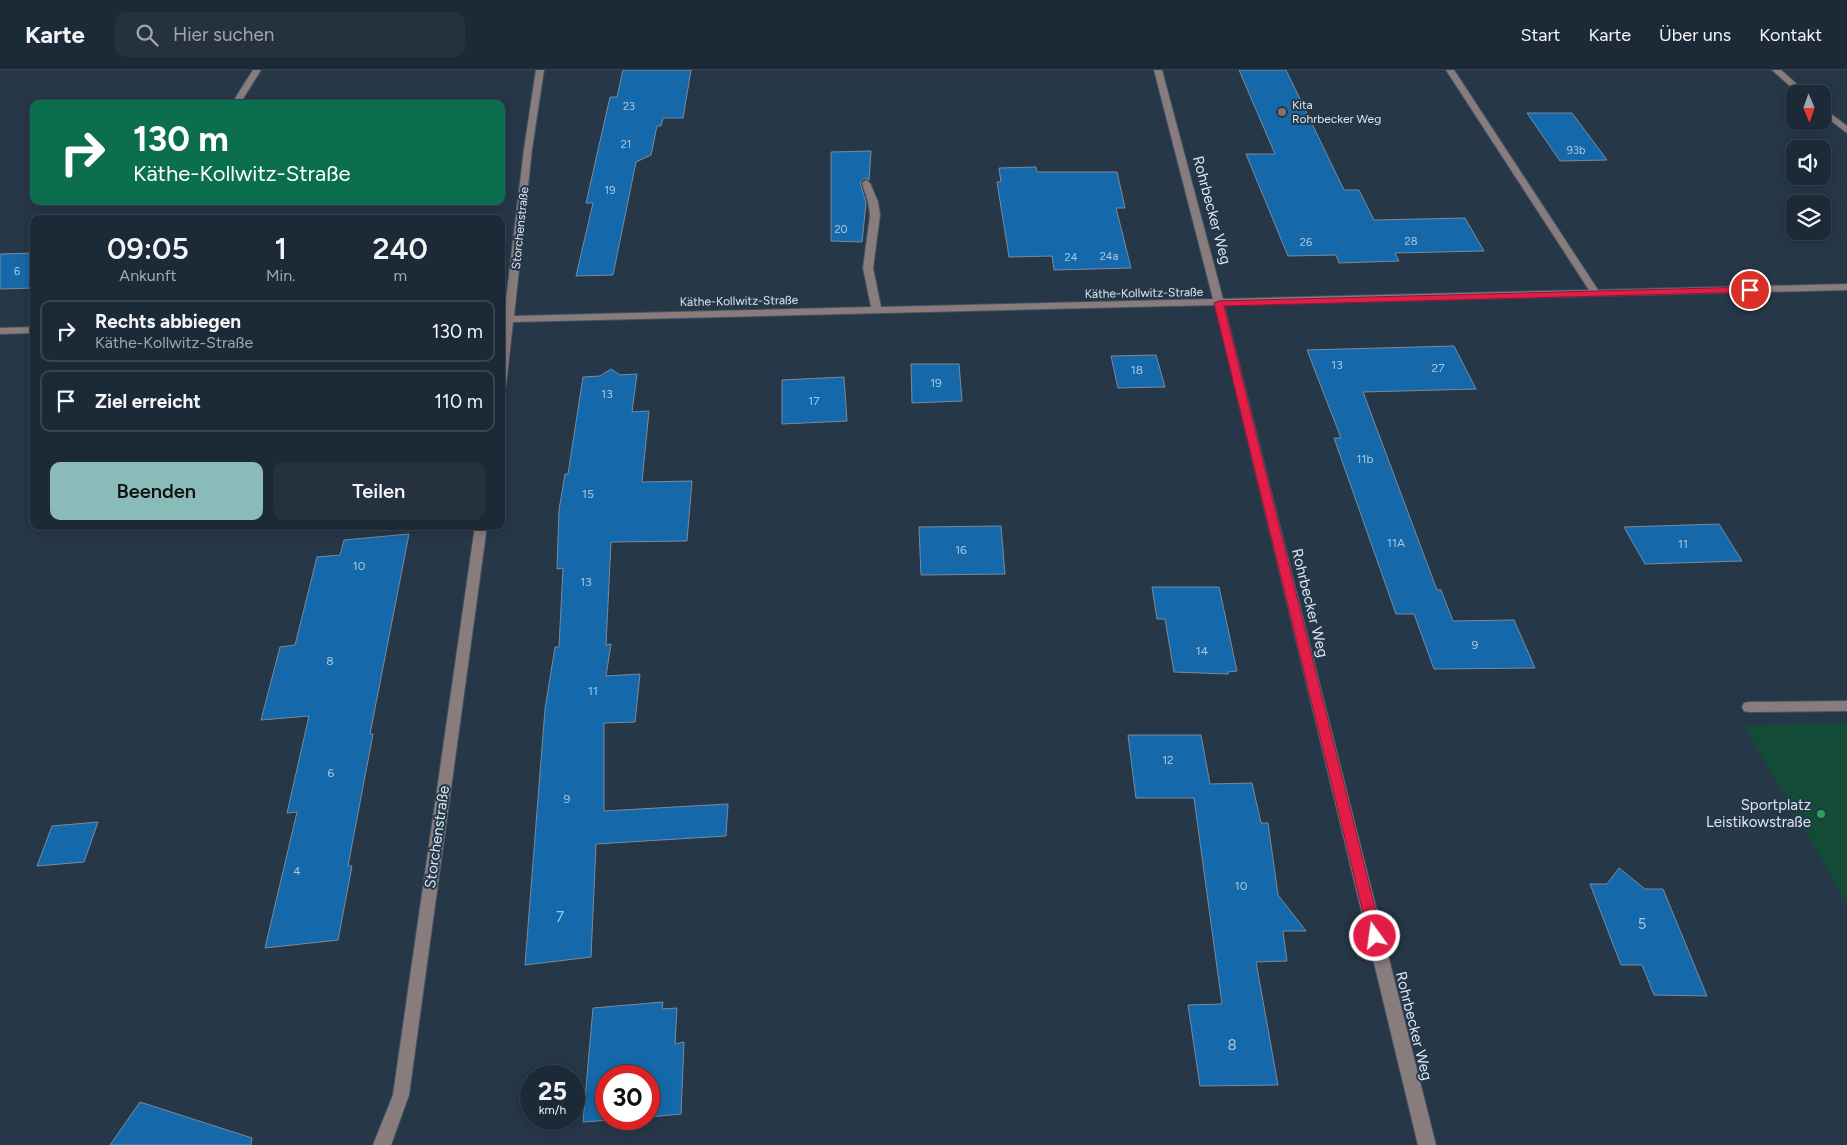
<!DOCTYPE html>
<html lang="de">
<head>
<meta charset="utf-8">
<style>
	body { margin:0; font-family:Figtree,sans-serif; background:#25313e; color:#f1f3f6; height:100vh; display:flex; flex-direction:column; font-size:19px; white-space:nowrap }
	* { box-sizing:border-box; margin:0 }
	p { font-size:16px; color:#a0a6ad }
	.icon { flex:none; width:28px; height:28px; fill:none; stroke:currentColor; stroke-width:2; stroke-linecap:round; stroke-linejoin:round }
	.map { position:relative; flex:1; overflow:hidden }
	.details { position:absolute; left:30px; top:145px; width:475px; height:315px; display:flex; flex-direction:column; background:#1c2936; border-radius:10px; box-shadow:0 2px 12px #0003,0 0 0 1px #3a4551 }
	.details>* { flex:none }
	.banner { position:absolute; left:30px; top:30px; width:475px; height:105px; border-radius:10px; box-shadow:0 2px 12px #0003,0 0 0 1px #3a4551; background:#0b6e4f; color:#fff; overflow:hidden }
	.needle { width:32px; rotate:178deg }
	.tools { position:absolute; left:1786px; top:15px; display:grid; gap:10px }
	.tools a { display:grid; place-items:center; width:45px; height:45px; border-radius:10px; background:#1c2936; box-shadow:0 2px 12px #0003,0 0 0 1px #3a4551; font-size:25px }
	.speed { position:absolute; left:520px; top:995px; display:flex; gap:10px; font-size:25px; font-weight:700; text-align:center }
	.speed>* { display:grid; place-content:center; width:65px; height:65px; border-radius:50%; background:#1c2936; box-shadow:0 2px 12px #0003,0 0 0 1px #3a4551; line-height:1 }
	.speed small { font-size:12px; font-weight:400 }
	.speed .limit { border:8px solid #d22; background:#fff; color:#111 }
	.pin { position:absolute; display:grid; place-items:center; width:42px; height:42px; color:#fff; margin:-21px; border:2px solid #fff; border-radius:50%; box-shadow:0 1px 5px #0007 }
	.me { position:absolute; width:55px; margin:-28px; rotate:346deg; stroke-linejoin:round; filter:drop-shadow(0 0 4px #0008) }
	.turn { display:flex; align-items:center; gap:18px; height:105px; padding:0 20px; font-size:22px }
	.turn .icon { width:65px; height:65px; stroke-width:2.5 }
	.turn b { display:block; font-size:35px; line-height:42px }
	.eta { display:flex; justify-content:space-evenly; align-items:center; height:85px; text-align:center }
	.eta b { font-size:30px; font-weight:600; line-height:35px }
	.button { display:flex; gap:10px; margin-top:auto; padding:10px 20px }
	.button a { flex:1; height:58px; border-radius:10px; background:#8bbbb9; color:#111; font-size:20px; font-weight:600; line-height:58px; text-align:center }
	.button a+a { background:#25313e; color:#f1f3f6 }
	ul { padding:0; list-style:none }
	li { display:flex; align-items:center; gap:15px; height:62px; margin:0 10px 8px; padding:0 10px; border:2px solid #3a4551; border-radius:10px }
	li div { flex:1 }
	li b { display:block; font-size:19px }
	li em { font-style:normal }
	header { display:flex; align-items:center; gap:30px; box-sizing:border-box; height:70px; padding:0 25px; background:#1c2936; border-bottom:1px solid #3a4551 }
	header strong { font-size:24px }
	nav { display:flex; gap:28px; margin-inline-start:auto; font-size:18px }
	.search { width:350px; height:45px; background:#25313e; display:flex; align-items:center; gap:12px; box-sizing:border-box; padding:0 18px; border-radius:10px; color:#a0a6ad; font-size:19px }
	.map>svg:first-child { display:block }
	.green { fill:#134c36 }
	.building { fill:#1569aa; stroke:#778b9f }
	.lines { fill:none; stroke-linecap:round; stroke-linejoin:round }
	.minor-casing { stroke:#435363; stroke-width:2 }
	.minor { fill:#897c7c; fill-rule:evenodd }
	.route { fill:#e11d48; stroke:#92132f }
	.education-dot { fill:#8d6e63; stroke:#263748; stroke-width:2 }
	.leisure-dot { fill:#2e9e5b; stroke:#263748; stroke-width:2 }
	.labels { text-anchor:middle; stroke-width:4; stroke-linejoin:round; paint-order:stroke }
	.far-number-label { font-size:11px; fill:#aac7de }
	.far-poi-label { font-size:12px; fill:#dbe6f0; stroke:#263748; text-anchor:start }
	.far-street-label { font-size:12px; fill:#dbe6f0; stroke:#263748 }
	.number-label { font-size:12px; fill:#aac7de }
	.street-label { font-size:15px; fill:#dbe6f0; stroke:#263748 }
	.poi-label { font-size:15px; fill:#dbe6f0; stroke:#263748; text-anchor:end }
	.near-number-label { font-size:15px; fill:#aac7de }
</style>
</head>
<body>
<header>
<strong>Karte</strong>
<div class="search"><svg class="icon" aria-label="search" viewBox="0 0 24 24"><circle cx="10" cy="10" r="6"/><path d="M15 15l6 6"/></svg>Hier suchen</div>
<nav><a>Start</a><a>Karte</a><a>Über uns</a><a>Kontakt</a></nav>
</header>
<div class="map">
<svg width="1847" height="1075" viewBox="0 0 1847 1075">
	<rect width="100%" height="100%" fill="#263748"/>
	<path class="green" d="M1847 653V833L1744 656Z"/>
	<g class="building">
		<path d="M623 0H691L683 48H663L661 56H657L651 85 636 92 613 205 576 206 593 133H586L610 27H617Z"/>
		<path d="M1239 0H1286L1344 120H1359L1374 150 1465 148 1484 181 1395 183 1399 191 1339 193 1336 185 1288 186 1246 84H1275Z"/>
		<path d="M1527 43H1572L1607 90 1560 91Z"/>
		<path d="M871 81 869 110 865 108 860 112 866 133 862 172 831 171V82Z"/>
		<path d="M1036 97 1037 102H1117L1125 138H1116L1131 198 1054 200 1052 186 1009 187 997 112H1001L999 98Z"/>
		<path d="M34 183V218L0 219V184Z"/>
		<path d="M1454 276 1476 319 1363 322 1437 520H1441L1453 551 1514 550 1535 598 1434 599 1414 544H1396L1334 368H1341L1307 280Z"/>
		<path d="M1156 285 1165 317 1118 318 1111 286Z"/>
		<path d="M911 294H959L962 331 912 333Z"/>
		<path d="M611 299 620 305 637 304 632 342 649 341 642 412 692 411 687 471 611 472 606 575 611 574 606 606 640 604 635 652 604 653V741L728 734 726 766 596 774 591 887 525 895 545 639 555 577H559L563 498 557 499 559 440 565 404H568L583 307 600 306Z"/>
		<path d="M844 307 847 351 782 354V310Z"/>
		<path d="M1719 454 1742 491 1645 494 1624 457Z"/>
		<path d="M1001 456 1005 504 921 505 919 457Z"/>
		<path d="M409 464 370 664H373L348 796H352L338 870 265 878 297 742 287 743 309 646 261 650 280 577 295 575 317 487 340 485 344 470Z"/>
		<path d="M1152 517H1219L1237 601 1228 602V604L1174 602 1165 549H1157Z"/>
		<path d="M1128 665H1201L1210 714 1252 713 1261 753H1268L1278 825 1306 861H1283L1287 891 1256 892 1278 1015 1200 1016 1188 935 1222 934 1194 728H1136Z"/>
		<path d="M98 752 84 792 37 796 52 756Z"/>
		<path d="M1619 798 1645 819H1663L1707 926 1654 925 1642 895H1621L1590 814H1607Z"/>
		<path d="M663 932 662 939 677 938 675 974 684 972 681 1044 649 1047V1006H606V1049H624L583 1052 593 938Z"/>
		<path d="M140 1032 252 1068 251 1075H110Z"/>
	</g>
	<g class="lines">
		<defs>
			<g id="minor">
				<path d="M253 0H261L241 32H235L234 30Z"/>
				<path d="M536 0H544L532 79 514 246 871 237 863 198 870 145 868 132 862 113 866 110 870 113 878 132 880 145 873 198 881 237 1213 229 1154 0H1162L1223 229 1589 220 1446 0H1454L1598 220 1847 214V220L1224 235 1436 1075H1418L1215 235 513 252 506 316 501 319 503 252H501V246H504L524 79Z"/>
				<path d="M1772 0H1781L1808 24H1799Z"/>
				<path d="M1822 37 1847 56V63L1822 44Z"/>
				<path d="M34 257V263L0 264V258Z"/>
				<path d="M475 456H487L409 1025 391 1075H373L393 1025Z"/>
				<path d="M1847 631V641L1749 642 1744 641 1742 637 1744 633 1749 632Z"/>
			</g>
		</defs>
		<use href="#minor" class="minor-casing"/>
		<use href="#minor" class="minor"/>
	</g>
	<path class="route" d="M1750 217 1754 218V222L1224 236 1382 866 1380 871 1375 872 1370 871 1214 233 1219 231Z"/>
	<circle class="education-dot" cx="1282" cy="42" r="5"/>
	<circle class="leisure-dot" cx="1821" cy="744" r="5"/>
	<g class="labels">
		<g class="far-number-label">
			<text x="629" y="40">23</text>
			<text x="626" y="78">21</text>
			<text x="1576" y="84">93b</text>
			<text x="610" y="124">19</text>
			<text x="841" y="163">20</text>
			<text x="1411" y="175">28</text>
			<text x="1306" y="176">26</text>
			<text x="1109" y="190">24a</text>
			<text x="1071" y="191">24</text>
			<text x="17" y="205">6</text>
		</g>
		<g class="far-poi-label">
			<text x="1292" y="39">Kita<tspan x="1292" dy="14">Rohrbecker Weg</tspan></text>
		</g>
		<g class="far-street-label">
			<text transform="translate(520 158) rotate(-84)" y="4">Storchenstraße</text>
			<text transform="translate(1144 223) rotate(-1)" y="4">Käthe-Kollwitz-Straße</text>
			<text transform="translate(739 231) rotate(-1)" y="4">Käthe-Kollwitz-Straße</text>
		</g>
		<g class="number-label">
			<text x="1337" y="299">13</text>
			<text x="1438" y="302">27</text>
			<text x="1137" y="304">18</text>
			<text x="936" y="317">19</text>
			<text x="607" y="328">13</text>
			<text x="814" y="335">17</text>
			<text x="1365" y="393">11b</text>
			<text x="588" y="428">15</text>
			<text x="1396" y="477">11A</text>
			<text x="1683" y="478">11</text>
			<text x="961" y="484">16</text>
			<text x="359" y="500">10</text>
			<text x="586" y="516">13</text>
			<text x="1475" y="579">9</text>
			<text x="1202" y="585">14</text>
			<text x="330" y="595">8</text>
			<text x="593" y="625">11</text>
			<text x="1168" y="694">12</text>
			<text x="331" y="707">6</text>
			<text x="567" y="733">9</text>
			<text x="297" y="805">4</text>
			<text x="1241" y="820">10</text>
		</g>
		<g class="street-label">
			<text transform="translate(1212 140) rotate(75)" y="5">Rohrbecker Weg</text>
			<text transform="translate(1310 533) rotate(76)" y="5">Rohrbecker Weg</text>
			<text transform="translate(437 767) rotate(-82)" y="5">Storchenstraße</text>
			<text transform="translate(1414 956) rotate(76)" y="5">Rohrbecker Weg</text>
		</g>
		<g class="poi-label">
			<text x="1811" y="740">Sportplatz<tspan x="1811" dy="17">Leistikowstraße</tspan></text>
		</g>
		<g class="near-number-label">
			<text x="560" y="852">7</text>
			<text x="1642" y="859">5</text>
			<text x="1232" y="980">8</text>
		</g>
	</g>
</svg>
<div class="tools">
<a><svg class="needle" viewBox="-14 -14 28 28"><path d="M0-13l5 13h-10z" fill="#e53935"/><path d="M0 13l5-13h-10z" fill="#a0a6ad"/></svg></a>
<a><svg class="icon" aria-label="sound" viewBox="0 0 24 24"><path d="M4 9h4l5-4v14l-5-4H4zM17 9q2 3 0 6"/></svg></a>
<a><svg class="icon" aria-label="layers" viewBox="0 0 24 24"><path d="M12 4l9 5-9 5-9-5zM3 14l9 5 9-5"/></svg></a>
</div>
<div class="speed"><div>25<small>km/h</small></div><div class="limit">30</div></div>
<div class="pin" style="left:1750px;top:220px;background:#d93025"><svg class="icon" aria-label="arrive" viewBox="0 0 24 24"><path d="M6 21V4h12l-3 4 3 4H6"/></svg></div>
<svg class="me" style="left:1375px;top:866px" viewBox="-20 -20 40 40"><circle r="17" fill="#e11d48" stroke="#fff" stroke-width="3"/><path d="M0-11L8 9 0 5-8 9z" fill="#fff"/></svg>
<div class="banner">
<div class="turn"><svg class="icon" aria-label="right" viewBox="0 0 24 24"><path d="M7 20v-9h11M14 6l5 5-5 5"/></svg><div><b>130 m</b>Käthe-Kollwitz-Straße</div></div>
</div>
<section class="details">
<div class="eta">
<div><b>09:05</b><p>Ankunft</p></div>
<div><b>1</b><p>Min.</p></div>
<div><b>240</b><p>m</p></div>
</div>
<ul>
<li><svg class="icon" aria-label="right" viewBox="0 0 24 24"><path d="M7 20v-9h11M14 6l5 5-5 5"/></svg><div><b>Rechts abbiegen</b><p>Käthe-Kollwitz-Straße</p></div><em>130 m</em></li>
<li><svg class="icon" aria-label="arrive" viewBox="0 0 24 24"><path d="M6 21V4h12l-3 4 3 4H6"/></svg><div><b>Ziel erreicht</b></div><em>110 m</em></li>
</ul>
<div class="button"><a>Beenden</a><a>Teilen</a></div>
</section>
</div>
</body>
</html>
